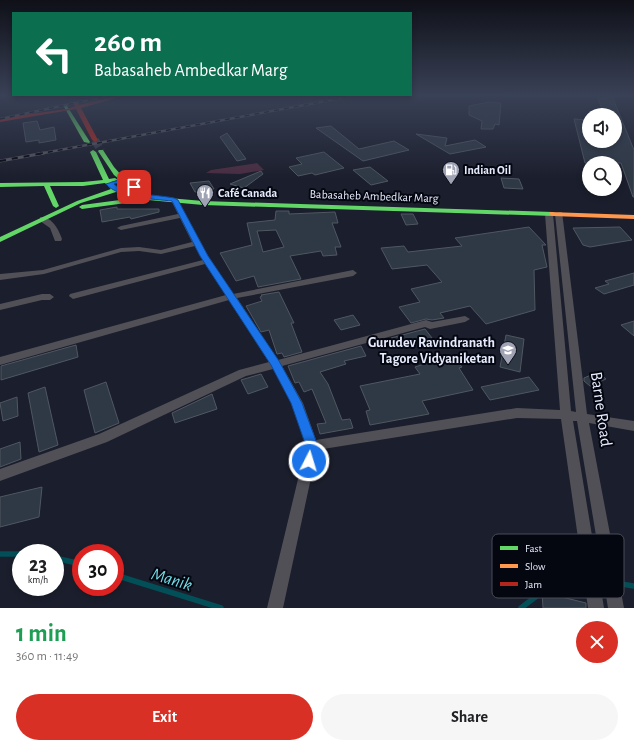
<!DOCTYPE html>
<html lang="en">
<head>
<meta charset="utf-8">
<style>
	body { margin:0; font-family:"Alegreya Sans",sans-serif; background:#f6f6f6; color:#202124; height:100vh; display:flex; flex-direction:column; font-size:15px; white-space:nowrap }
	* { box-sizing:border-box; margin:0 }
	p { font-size:13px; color:#757577 }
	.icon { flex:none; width:22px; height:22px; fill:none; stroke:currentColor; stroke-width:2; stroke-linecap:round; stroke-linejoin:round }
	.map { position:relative; height:608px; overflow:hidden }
	.side { display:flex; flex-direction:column; background:#fff; flex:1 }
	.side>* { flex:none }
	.hud { position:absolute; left:12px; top:12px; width:400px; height:84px; border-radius:0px; box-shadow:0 2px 6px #0003; background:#0b6e4f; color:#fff; overflow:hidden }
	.controls { position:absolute; left:582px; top:108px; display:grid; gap:8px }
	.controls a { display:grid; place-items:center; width:40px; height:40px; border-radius:50%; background:#fff; box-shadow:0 2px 6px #0003; font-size:20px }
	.speed { position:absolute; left:12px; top:544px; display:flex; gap:8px; font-size:20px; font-weight:700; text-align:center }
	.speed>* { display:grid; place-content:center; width:52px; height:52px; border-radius:50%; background:#fff; box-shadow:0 2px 6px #0003; line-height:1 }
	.speed small { font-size:10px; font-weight:400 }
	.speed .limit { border:6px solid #d22; background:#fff; color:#111 }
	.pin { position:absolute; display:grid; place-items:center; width:34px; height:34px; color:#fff; margin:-17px; border-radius:8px; box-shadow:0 2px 6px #0006 }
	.me { position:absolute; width:44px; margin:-22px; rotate:5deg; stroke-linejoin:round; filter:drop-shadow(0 0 3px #0008) }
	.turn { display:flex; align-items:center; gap:14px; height:84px; padding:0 16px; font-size:18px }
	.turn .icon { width:52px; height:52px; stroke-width:2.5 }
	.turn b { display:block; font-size:28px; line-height:34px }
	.round { display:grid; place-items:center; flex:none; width:42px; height:42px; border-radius:21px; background:#f6f6f6 }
	.summary { display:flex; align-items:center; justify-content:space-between; height:68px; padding:0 16px }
	h1 { font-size:24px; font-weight:700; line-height:30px; color:#1e9e55 }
	.primary-button { display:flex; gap:8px; margin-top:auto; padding:8px 16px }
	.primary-button a { flex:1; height:46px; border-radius:24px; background:#d93025; color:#fff; font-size:16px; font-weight:700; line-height:46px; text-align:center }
	.primary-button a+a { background:#f6f6f6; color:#202124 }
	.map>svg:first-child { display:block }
	.green { fill:#4b2d42 }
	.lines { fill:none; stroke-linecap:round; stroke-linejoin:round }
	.stream { stroke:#024f57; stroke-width:5.5 }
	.building { fill:#2f3945; stroke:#4f5761; fill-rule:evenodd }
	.primary-tunnel { stroke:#393d4b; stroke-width:8; stroke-dasharray:8 4; stroke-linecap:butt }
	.street { fill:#515057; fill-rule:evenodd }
	.fast { fill:#63d668; fill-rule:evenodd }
	.slow { fill:#ff974d; fill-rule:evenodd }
	.jam { fill:#b3261e; fill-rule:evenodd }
	.rail-far1-casing { stroke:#55555d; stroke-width:2.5 }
	.rail-casing { stroke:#55555d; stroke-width:3 }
	.rail-far1 { stroke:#040610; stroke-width:1.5; stroke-dasharray:5; stroke-linecap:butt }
	.rail { stroke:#040610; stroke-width:2; stroke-dasharray:6; stroke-linecap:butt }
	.route { fill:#1a73e8; stroke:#114b97 }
	.labels { text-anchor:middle; stroke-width:4; stroke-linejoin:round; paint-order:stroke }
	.far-poi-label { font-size:12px; font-weight:bold; fill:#e6ebfd; stroke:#040610; text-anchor:start }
	.far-street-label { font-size:12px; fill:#e6ebfd; stroke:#040610 }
	.poi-label { font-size:14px; font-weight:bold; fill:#e6ebfd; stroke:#040610; text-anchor:end }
	.near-street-label { font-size:17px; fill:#e6ebfd; stroke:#040610 }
	.near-water-label { font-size:18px; font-style:italic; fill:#71dde7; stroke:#040610 }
	.key { fill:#040610; stroke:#484b57; stroke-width:1 }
	.key-label { font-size:11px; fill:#e6ebfd }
</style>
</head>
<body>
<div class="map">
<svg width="634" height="608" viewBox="0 0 634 608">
	<rect width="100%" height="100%" fill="#1b1e2c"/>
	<path class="green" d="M257 163 264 170 240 174 206 173 211 170Z"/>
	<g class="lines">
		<g class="stream">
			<path d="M0 554H21"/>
			<path d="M55 558 81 564"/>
			<path d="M115 575 221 608"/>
			<path d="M615 583 634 586"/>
			<path d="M521 608 567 573 588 577"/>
		</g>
	</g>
	<g class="building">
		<path d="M597 95 612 96 634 150V197H633L621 163H585L574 119 589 120V141H615V115H604Z"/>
		<path d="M489 102 501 103 499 125 495 124 493 129H481L482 121 469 115V106Z"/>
		<path d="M37 121 40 130 54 127 56 140 39 143V140L26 142 23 123Z"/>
		<path d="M331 126 359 149 394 141 409 150 363 161 316 128Z"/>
		<path d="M227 133 246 159 237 161 220 137Z"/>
		<path d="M416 134 447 138 445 146 475 140 486 147 450 154Z"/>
		<path d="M324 152 344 168 315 175 312 173 298 176 289 167 302 164 296 158Z"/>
		<path d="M370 167 388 181 371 185 353 170Z"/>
		<path d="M261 171 263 174 244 188 230 184Z"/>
		<path d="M501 178 519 179 523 189 504 188Z"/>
		<path d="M209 181 214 189 195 192 190 183Z"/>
		<path d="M117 207V209H159V212L131 219 130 217 102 222 100 210Z"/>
		<path d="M276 211H289V214L335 212 338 223H332L341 247H335L337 255 323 256 321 251 290 256 301 279 258 287 254 276 236 281 220 253 252 245 247 223 275 220ZM276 230 284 247 263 252 257 231Z"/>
		<path d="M401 214H413L418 224 406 225Z"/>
		<path d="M529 227 546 245H542L547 267 534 270 535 310 486 324 470 306 440 313 444 318 432 320 426 319 411 323 399 307 420 302 411 289 442 282 427 265 392 269 381 248 404 246 408 252 462 246 455 238Z"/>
		<path d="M620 227 632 240 590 247 583 245 573 228Z"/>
		<path d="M634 273V285L604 294 595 288 609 284 605 281Z"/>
		<path d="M279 292 294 323H291L302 352 284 357 282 353 277 354 269 330 261 332 246 306 262 301 260 297 262 296 261 295Z"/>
		<path d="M353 315 360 325 341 330 334 320Z"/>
		<path d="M634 321V336L621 325Z"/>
		<path d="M425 329 432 338 397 347 391 338Z"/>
		<path d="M506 335 524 339 520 372 500 367Z"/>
		<path d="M76 345 78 357 1 380V366Z"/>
		<path d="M361 346 366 356 344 361 346 364 320 372 328 384 342 420 350 419 353 428 320 434 317 424 326 423 312 389 304 392 299 382 295 383 288 366Z"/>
		<path d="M452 355 462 367 459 368 473 390 422 401 429 414 370 425 366 411 370 410 360 386 420 374 415 367Z"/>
		<path d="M598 372 606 379 590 386 584 381V378Z"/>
		<path d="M261 374 268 387 248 394 241 380Z"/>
		<path d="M529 377 539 390 490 400 481 387Z"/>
		<path d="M106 382 119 423 95 433 84 390Z"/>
		<path d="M45 387 58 445 39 452 28 393Z"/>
		<path d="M212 394 217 409 175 423 172 413Z"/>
		<path d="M17 397 18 416 3 421 0 403Z"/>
		<path d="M20 442 21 459 0 467V449Z"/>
		<path d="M42 487 39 517 0 527V497Z"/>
		<path d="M542 592 586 603V608H543Z"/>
	</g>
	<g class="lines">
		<path class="primary-tunnel" d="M95 140 101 151"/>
		<g class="street">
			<path d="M174 198 177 200 208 256 233 294 353 270 357 273 353 276 237 298 278 360 426 320 432 322 465 316 470 319 465 322 430 329 425 327 282 366 303 403 316 440 517 408 560 410 545 214 549 212 553 214 571 411 576 412 555 214 559 212H562L587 414 634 421V431L589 423 624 608H608L577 421H573L604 608H588L561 419 517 418 317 450 283 608H267L306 446 292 403 273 369 246 376 107 442 0 481V469L99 434 239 370 269 362 229 300 0 365V357L226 295 205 264 73 299 69 296 70 294 203 260 195 246 161 254 139 251 121 252 44 274 0 280V274L43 270 121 248 139 247 161 250 192 242 180 218 121 230 117 228 121 226 178 214 171 200Z"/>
			<path d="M40 217C52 216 59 230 62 239L61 241H55L50 228 40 221Z"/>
			<path d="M42 294H50L54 297 50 300H42L0 310V304Z"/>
		</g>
		<g class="fast">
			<path d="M63 105 67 106 90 142 89 143 84 142Z"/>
			<path d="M93 150 96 152 109 179 115 178 118 180 111 182 117 187 125 184 114 175 98 151 99 150H103L114 167 123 177 141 188 138 190 130 187 122 190C129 192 155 196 157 197L203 201 553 212 557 214 553 216 203 205 148 200 82 209 79 207 82 205 135 198 116 192 81 203 0 242V237L77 201 111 189 105 183 83 186H50L59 206 56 208 53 206 44 186 0 187V183L83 182 103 180 90 152Z"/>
		</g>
		<path class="slow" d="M550 212 634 215V219L553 216 549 214Z"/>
		<path class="jam" d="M120 95H127L81 108 98 140 95 142 92 140 76 109 0 122V118L67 109 75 106 74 103H78L79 105Z"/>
		<defs>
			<g id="rail-far1">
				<path d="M0 119 113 95"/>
				<path d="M38 154 359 95"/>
			</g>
			<path id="rail" d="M0 161 44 153"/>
		</defs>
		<use href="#rail-far1" class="rail-far1-casing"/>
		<use href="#rail" class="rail-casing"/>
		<use href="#rail-far1" class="rail-far1"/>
		<use href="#rail" class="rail"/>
	</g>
	<linearGradient id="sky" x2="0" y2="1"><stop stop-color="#0f1018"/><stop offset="0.53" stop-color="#394156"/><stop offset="1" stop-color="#394156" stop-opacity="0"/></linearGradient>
	<rect width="634" height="179" fill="url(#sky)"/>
	<path class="route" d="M122 179 138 187 134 189 121 183 114 184C124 194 159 195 174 198L178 200 208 256 279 361 302 403 318 446 313 465 309 466 305 465 303 461 306 446 291 403 271 365 200 256 172 201C153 199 118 198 106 184Z"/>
	<defs>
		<symbol id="fuel-pin" viewBox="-11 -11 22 30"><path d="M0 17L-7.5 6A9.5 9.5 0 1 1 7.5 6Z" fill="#9fa3b4" stroke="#040610"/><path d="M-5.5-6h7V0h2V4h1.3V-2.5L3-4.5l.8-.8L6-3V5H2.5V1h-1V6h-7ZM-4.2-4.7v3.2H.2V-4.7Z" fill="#fff"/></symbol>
		<symbol id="restaurant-pin" viewBox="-11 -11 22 30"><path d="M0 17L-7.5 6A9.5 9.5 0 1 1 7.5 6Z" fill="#9fa3b4" stroke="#040610"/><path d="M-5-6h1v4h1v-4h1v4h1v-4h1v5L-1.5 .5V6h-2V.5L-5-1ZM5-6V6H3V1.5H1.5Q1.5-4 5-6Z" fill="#fff"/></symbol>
		<symbol id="school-pin" viewBox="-11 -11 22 30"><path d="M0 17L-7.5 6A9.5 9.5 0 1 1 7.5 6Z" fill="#9fa3b4" stroke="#040610"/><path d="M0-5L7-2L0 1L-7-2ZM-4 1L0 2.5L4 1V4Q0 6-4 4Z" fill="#fff"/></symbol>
	</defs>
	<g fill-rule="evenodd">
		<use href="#fuel-pin" x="441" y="160" width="20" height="27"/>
		<use href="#restaurant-pin" x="195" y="183" width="20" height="27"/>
		<use href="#school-pin" x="498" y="340" width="20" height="27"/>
	</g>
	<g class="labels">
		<g class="far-poi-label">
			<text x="464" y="174">Indian Oil</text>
			<text x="218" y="197">Café Canada</text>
		</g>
		<g class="far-street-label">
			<text transform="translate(374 196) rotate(2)" y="4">Babasaheb Ambedkar Marg</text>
		</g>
		<g class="poi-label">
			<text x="495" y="347">Gurudev Ravindranath<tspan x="495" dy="16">Tagore Vidyaniketan</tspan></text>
		</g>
		<g class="near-street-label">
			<text transform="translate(602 409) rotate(82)" y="6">Barne Road</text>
		</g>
		<g class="near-water-label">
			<text transform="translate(172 579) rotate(17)" y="6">Manik</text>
		</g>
	</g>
	<rect x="492" y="534" width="132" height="64" rx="6" class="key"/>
	<rect x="500" y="546" width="18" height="4" fill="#63d668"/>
	<rect x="500" y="564" width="18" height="4" fill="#ff974d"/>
	<rect x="500" y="582" width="18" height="4" fill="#b3261e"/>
	<g class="key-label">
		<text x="525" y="552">Fast</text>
		<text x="525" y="570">Slow</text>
		<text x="525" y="588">Jam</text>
	</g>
</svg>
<div class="controls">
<a><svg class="icon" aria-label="sound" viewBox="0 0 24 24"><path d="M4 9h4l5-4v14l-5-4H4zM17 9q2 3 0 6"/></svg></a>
<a><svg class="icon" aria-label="search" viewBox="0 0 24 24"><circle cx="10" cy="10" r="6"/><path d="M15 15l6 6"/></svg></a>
</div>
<div class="speed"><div>23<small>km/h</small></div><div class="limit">30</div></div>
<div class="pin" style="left:134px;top:187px;background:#d93025"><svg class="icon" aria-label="arrive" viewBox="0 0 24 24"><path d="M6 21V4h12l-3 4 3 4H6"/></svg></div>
<svg class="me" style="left:309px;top:461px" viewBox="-20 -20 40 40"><circle r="17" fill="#1a73e8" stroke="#fff" stroke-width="3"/><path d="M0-11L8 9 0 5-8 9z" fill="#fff"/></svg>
<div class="hud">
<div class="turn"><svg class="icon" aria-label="left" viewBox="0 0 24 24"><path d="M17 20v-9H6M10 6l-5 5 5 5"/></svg><div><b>260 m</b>Babasaheb Ambedkar Marg</div></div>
</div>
</div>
<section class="side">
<div class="summary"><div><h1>1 min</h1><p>360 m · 11:49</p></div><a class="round" style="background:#d93025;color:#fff"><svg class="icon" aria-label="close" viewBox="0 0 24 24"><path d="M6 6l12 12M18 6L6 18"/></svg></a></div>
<div class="primary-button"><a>Exit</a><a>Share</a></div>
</section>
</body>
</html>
